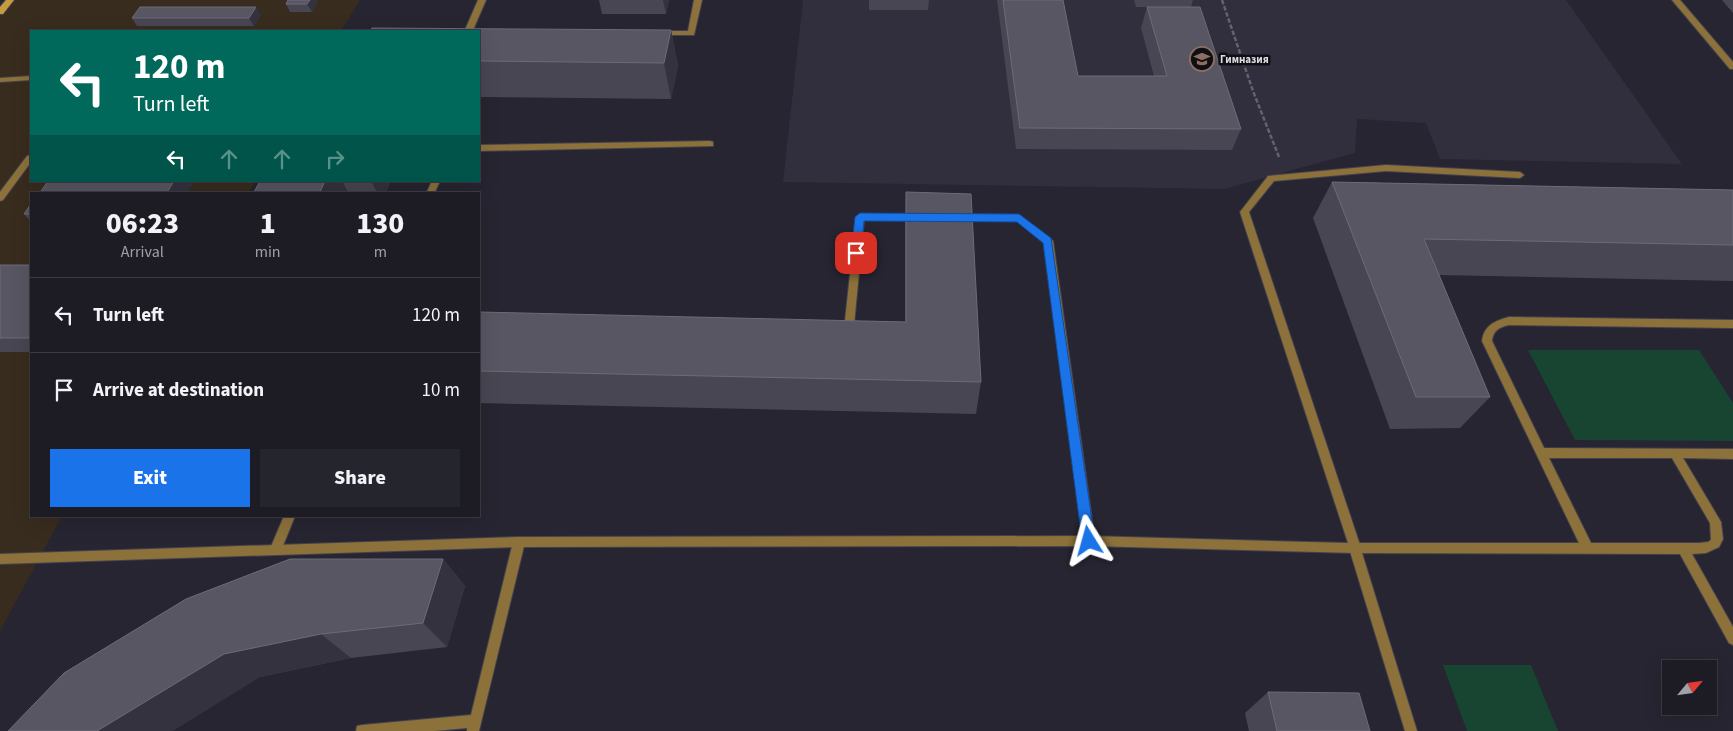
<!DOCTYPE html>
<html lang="en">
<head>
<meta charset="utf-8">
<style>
	body { margin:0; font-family:"Source Sans 3",sans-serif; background:#25252d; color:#f1f3f6; height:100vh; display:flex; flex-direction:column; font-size:19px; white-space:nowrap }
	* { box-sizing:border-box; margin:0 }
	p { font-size:16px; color:#a0a1a7 }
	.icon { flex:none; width:28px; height:28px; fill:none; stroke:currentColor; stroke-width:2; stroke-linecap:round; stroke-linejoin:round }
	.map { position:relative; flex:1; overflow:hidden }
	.drawer { position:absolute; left:30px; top:192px; width:450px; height:325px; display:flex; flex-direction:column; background:#1d1c25; border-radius:0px; box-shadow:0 5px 20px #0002,0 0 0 1px #3b3a42 }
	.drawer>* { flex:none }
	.top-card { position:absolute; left:30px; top:30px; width:450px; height:152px; border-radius:0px; box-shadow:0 5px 20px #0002,0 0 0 1px #3b3a42; background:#00695c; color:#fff; overflow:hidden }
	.needle { width:32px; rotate:61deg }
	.buttons { position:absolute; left:1662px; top:660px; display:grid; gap:10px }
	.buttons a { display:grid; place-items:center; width:55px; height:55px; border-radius:0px; background:#1d1c25; box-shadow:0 5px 20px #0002,0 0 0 1px #3b3a42; font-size:25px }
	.pin { position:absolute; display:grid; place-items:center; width:42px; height:42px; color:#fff; margin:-21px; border-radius:10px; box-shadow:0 2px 8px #0006 }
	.me { position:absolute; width:55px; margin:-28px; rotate:352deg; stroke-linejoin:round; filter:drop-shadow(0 0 4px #0008) }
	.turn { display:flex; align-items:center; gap:18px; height:105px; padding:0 20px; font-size:22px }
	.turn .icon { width:65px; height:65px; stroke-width:2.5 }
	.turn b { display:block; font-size:35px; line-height:42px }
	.lanes { display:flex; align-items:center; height:48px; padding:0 20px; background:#0003; justify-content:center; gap:25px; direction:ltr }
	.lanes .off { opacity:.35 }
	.eta { display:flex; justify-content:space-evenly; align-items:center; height:85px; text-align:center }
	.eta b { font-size:30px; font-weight:800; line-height:35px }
	.cta { display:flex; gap:10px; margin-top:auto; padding:10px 20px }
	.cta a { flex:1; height:58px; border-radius:0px; background:#1a73e8; color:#fff; font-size:20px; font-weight:800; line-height:58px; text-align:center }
	.cta a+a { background:#25252d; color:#f1f3f6 }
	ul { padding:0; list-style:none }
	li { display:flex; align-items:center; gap:15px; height:75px; padding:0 20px; border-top:1px solid #3b3a42 }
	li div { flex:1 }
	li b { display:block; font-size:19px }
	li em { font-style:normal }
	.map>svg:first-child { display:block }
	.commercial { fill:#382c1e }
	.built { fill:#312e3e }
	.green { fill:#174531 }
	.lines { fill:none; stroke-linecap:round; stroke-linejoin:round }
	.lane-casing { stroke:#44424e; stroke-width:2 }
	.street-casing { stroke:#44424e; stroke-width:2 }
	.secondary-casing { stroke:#44424e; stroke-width:2 }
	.path { stroke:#64626d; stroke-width:2.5; stroke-dasharray:4.5 2; stroke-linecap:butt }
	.lane { fill:#8c713a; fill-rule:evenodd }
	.street { fill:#8c713a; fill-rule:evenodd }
	.secondary { fill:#c59b3b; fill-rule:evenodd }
	.wall { fill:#484652 }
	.shaded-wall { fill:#34323e }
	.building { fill:#585662; stroke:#6d6b76 }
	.route { fill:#1a73e8; stroke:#114b97 }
	.labels { text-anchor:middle; stroke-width:5; stroke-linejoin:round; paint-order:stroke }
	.far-poi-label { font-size:11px; font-weight:bold; fill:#dddce4; stroke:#100f14; text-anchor:start }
</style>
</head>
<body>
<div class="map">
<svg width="1733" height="731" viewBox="0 0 1733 731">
	<rect width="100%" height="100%" fill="#272531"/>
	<path class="commercial" d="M11 0H360L341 31H31V181H255L248 194H31V516H62L0 631V12Z"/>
	<path class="built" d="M803 0H1566L1682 164 1440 159 1426 123 1357 119 1355 153 1224 189 783 182Z"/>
	<g class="green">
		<path d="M1528 350H1699L1733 403V441L1575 440Z"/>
		<path d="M1443 665H1531L1558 731H1467Z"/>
	</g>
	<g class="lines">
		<defs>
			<g id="lane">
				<path d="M478 0H486L473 30 466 31 465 30Z"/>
				<path d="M694 0H702L694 35H655L654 33 658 31H688Z"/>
				<path d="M1672 0H1680L1733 62V69H1730Z"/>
				<path d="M31 76V80L0 82V78Z"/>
				<path d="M710 141 713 142V146L479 151V145Z"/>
				<path d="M31 155V162L3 200 0 201V192L27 156Z"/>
				<path d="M432 181H440L434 194H426Z"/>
				<path d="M860 214H918L922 217 918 220H864L854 325C851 331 838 331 835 325L837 322 845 321 856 217Z"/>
				<path d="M960 215H1019L1053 241 1095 541 1093 545 1089 546 1085 545 1083 541 1044 242 1017 221H960L956 218Z"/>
				<path d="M1509 317 1733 320V328L1509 325C1499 327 1493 331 1492 341L1544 448 1733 449V459L1683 458 1721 522 1723 539 1719 547 1706 553 1692 554 1733 627V645L1729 643 1680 554 1362 553 1417 731H1405L1349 548 1351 544 1355 543H1579L1482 341C1484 325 1495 321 1509 317ZM1549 458H1672L1710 523 1711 540 1708 542 1699 543H1591Z"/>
				<path d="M284 516H295L280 553 276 554 272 553 270 549Z"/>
				<path d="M519 537 523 538 525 542 479 731H467V728L434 731H356L357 726 362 725 471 715 513 542 515 538Z"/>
			</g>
			<path id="street" d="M1386 165 1520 172 1524 175 1520 178 1386 171 1274 181 1249 212 1361 548 1359 552 1355 553 1089 546 519 547 0 564V554L519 537 1089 536 1348 543 1240 212 1268 176Z"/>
			<path id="secondary" d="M6 0H14L3 14H0V7Z"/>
		</defs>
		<use href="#lane" class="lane-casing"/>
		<use href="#street" class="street-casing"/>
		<use href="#secondary" class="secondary-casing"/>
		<path class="path" d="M1222 0 1253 91 1279 157"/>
		<use href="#lane" class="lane"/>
		<use href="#street" class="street"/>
		<use href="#secondary" class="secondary"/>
	</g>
	<g class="wall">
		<path d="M318 0 312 12H290L286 4Z"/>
		<path d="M599 0H669L666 14H602Z"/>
		<path d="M869 0H929L928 10H869Z"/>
		<path d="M997 0H1063L1078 76H1154L1141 28 1147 7H1136L1134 0H1193L1191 7 1241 129 1232 150 1016 149Z"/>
		<path d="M1722 0H1733V13Z"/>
		<path d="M261 15 254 26H137L132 18Z"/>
		<path d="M671 30 678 66 671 99 479 97V31Z"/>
		<path d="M260 181H391L385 194H253Z"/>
		<path d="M1332 182 1733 190V281L1439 275 1490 397 1460 428 1390 429 1313 218Z"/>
		<path d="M906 192 981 382 976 414 479 403V312L905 322V228Z"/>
		<path d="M31 204V222L24 214Z"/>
		<rect x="0" y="265" width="31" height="87"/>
		<path d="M290 559H443L465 586 447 647 351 658 260 677Z"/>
		<path d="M1268 692 1370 731H1249L1245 713Z"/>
	</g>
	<g class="shaded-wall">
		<path d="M310 0H318L312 12 307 4Z"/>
		<path d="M663 0H669L666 14Z"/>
		<path d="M256 7 261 15 254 26 249 18Z"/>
		<path d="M671 30 678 66 671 99 664 63Z"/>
		<path d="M174 181H195L187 194H166Z"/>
		<path d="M325 181H342L349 194H319Z"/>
		<path d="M371 181H391L385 194H378Z"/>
		<path d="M443 559 465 586 447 647 423 623Z"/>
		<path d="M321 634 351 658 260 677 173 731H97L224 654Z"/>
	</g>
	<g class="building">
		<path d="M288 0H310L307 4H286Z"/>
		<path d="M1003 0H1063L1078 76H1167L1147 7H1200L1241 129 1020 128Z"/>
		<path d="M140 7H256L249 18H132Z"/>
		<path d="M372 28 671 30 664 63 479 61V31H370Z"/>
		<path d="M48 181H174L166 194H39Z"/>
		<path d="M260 181H325L319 194H253Z"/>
		<path d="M1332 182 1733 190V245L1424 239 1490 397H1416Z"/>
		<path d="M906 192 971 194 981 382 479 371V312L906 322Z"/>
		<path d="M31 204V214H24Z"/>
		<rect x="0" y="265" width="31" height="73"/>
		<path d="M290 559H443L423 623 321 634 224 654 97 731H8L64 673 186 599Z"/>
		<path d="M1268 692 1359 693 1370 731H1277Z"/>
	</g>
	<path class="route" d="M860 213 1019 214 1051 238 1095 541 1093 546 1089 547 1084 546 1082 541 1043 243 1017 222 864 221 861 253 856 257 851 253 855 217Z"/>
	<defs>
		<symbol id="school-ring" viewBox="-11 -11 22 22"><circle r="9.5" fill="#100f14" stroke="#8d6e63" stroke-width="1.5"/><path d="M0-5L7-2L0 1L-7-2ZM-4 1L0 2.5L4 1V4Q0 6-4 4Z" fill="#8d6e63"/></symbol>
	</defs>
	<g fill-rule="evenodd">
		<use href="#school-ring" x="1188" y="45" width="28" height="28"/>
	</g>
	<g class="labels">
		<g class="far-poi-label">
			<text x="1220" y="63">Гимназия</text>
		</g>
	</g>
</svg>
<div class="buttons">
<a><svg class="needle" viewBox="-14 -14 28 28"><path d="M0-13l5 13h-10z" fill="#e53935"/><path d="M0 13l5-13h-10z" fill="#a0a1a7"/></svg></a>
</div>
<div class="pin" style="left:856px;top:253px;background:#d93025"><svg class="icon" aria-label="arrive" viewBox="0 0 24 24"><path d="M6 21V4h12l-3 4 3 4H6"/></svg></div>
<svg class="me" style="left:1089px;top:541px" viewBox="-20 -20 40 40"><path d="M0-17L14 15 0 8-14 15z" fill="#1a73e8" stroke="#fff" stroke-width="4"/></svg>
<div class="top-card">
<div class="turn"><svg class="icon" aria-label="left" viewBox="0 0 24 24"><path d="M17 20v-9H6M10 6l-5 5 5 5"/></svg><div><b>120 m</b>Turn left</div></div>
<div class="lanes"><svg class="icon" aria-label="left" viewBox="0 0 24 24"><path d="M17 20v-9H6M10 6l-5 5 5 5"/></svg><svg class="icon off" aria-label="ahead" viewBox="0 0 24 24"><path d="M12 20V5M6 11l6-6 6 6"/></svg><svg class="icon off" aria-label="ahead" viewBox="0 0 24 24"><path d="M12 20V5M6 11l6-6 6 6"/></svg><svg class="icon off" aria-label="right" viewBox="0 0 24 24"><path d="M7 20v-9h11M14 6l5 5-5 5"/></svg></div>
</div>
<section class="drawer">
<div class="eta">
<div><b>06:23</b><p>Arrival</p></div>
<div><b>1</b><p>min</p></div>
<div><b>130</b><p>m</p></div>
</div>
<ul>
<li><svg class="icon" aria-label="left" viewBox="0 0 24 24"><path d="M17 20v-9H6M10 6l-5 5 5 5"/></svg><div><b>Turn left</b></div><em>120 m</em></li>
<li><svg class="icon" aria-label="arrive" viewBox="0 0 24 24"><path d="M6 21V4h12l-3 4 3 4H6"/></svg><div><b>Arrive at destination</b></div><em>10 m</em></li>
</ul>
<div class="cta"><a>Exit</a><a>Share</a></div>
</section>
</div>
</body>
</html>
